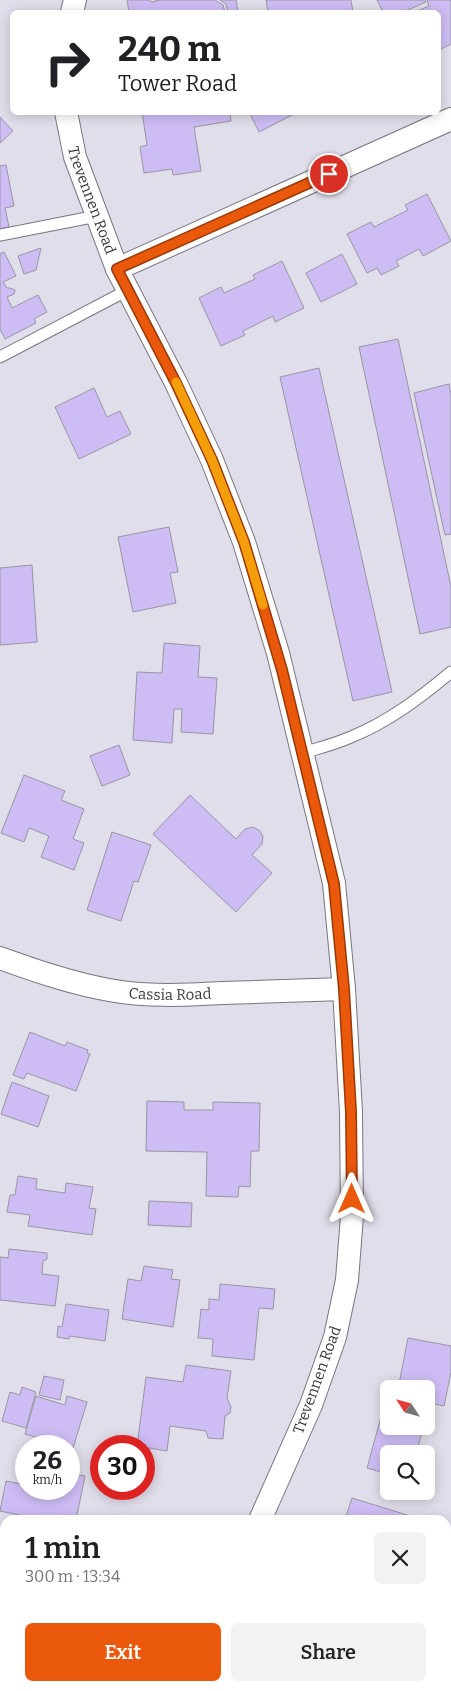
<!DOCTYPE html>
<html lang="en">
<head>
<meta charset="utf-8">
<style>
	body { margin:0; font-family:Bitter,serif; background:#f2f2f2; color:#202124; height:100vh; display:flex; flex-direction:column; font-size:19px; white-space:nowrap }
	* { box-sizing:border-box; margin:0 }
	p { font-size:16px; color:#757577 }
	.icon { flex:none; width:28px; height:28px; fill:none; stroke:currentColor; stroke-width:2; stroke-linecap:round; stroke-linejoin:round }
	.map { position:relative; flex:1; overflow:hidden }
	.sheet { position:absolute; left:0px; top:1515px; width:451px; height:176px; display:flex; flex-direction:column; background:#fff; border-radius:15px 15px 0 0; box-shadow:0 2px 12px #0003 }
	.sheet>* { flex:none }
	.banner { position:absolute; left:10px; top:10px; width:431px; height:105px; border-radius:8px; box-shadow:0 2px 12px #0003; background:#fff; color:#202124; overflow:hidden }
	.needle { width:32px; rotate:306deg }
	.tools { position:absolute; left:380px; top:1380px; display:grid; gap:10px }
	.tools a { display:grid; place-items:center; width:55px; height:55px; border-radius:8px; background:#fff; box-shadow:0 2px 12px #0003; font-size:25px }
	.speed { position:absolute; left:15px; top:1435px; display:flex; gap:10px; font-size:25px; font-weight:700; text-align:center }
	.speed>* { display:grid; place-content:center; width:65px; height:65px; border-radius:50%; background:#fff; box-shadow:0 2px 12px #0003; line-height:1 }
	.speed small { font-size:12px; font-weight:400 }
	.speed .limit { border:8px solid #d22; background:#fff; color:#111 }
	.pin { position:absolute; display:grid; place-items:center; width:42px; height:42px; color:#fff; margin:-21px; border:2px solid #fff; border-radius:50%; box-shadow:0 1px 5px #0007 }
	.me { position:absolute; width:55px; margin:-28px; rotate:0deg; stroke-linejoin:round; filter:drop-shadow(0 0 4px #0008) }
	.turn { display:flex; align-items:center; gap:18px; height:105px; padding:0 25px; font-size:22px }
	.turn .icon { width:65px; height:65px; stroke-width:2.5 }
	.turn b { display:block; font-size:35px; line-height:42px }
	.round { display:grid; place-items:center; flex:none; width:52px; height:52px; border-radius:8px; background:#f2f2f2 }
	.head { display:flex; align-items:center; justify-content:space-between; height:85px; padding:0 25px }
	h1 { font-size:30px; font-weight:600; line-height:38px }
	.cta { display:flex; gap:10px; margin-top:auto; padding:10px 25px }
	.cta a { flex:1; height:58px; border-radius:8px; background:#ea580c; color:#fff; font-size:20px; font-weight:600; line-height:58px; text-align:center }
	.cta a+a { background:#f2f2f2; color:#202124 }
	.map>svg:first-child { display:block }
	.building { fill:#cebdf5; stroke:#9895a1 }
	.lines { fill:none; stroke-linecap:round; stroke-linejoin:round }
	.lane-casing { stroke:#787580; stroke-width:13 }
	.street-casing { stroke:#787580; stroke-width:24 }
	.lane { stroke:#fff; stroke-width:11 }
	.street { stroke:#fff; stroke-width:22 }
	.route-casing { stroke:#983908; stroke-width:12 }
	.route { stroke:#ea580c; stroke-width:9 }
	.slow { stroke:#f59e0b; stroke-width:9 }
	.labels { text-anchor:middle; stroke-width:4; stroke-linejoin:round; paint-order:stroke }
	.street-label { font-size:15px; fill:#39383d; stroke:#fff }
</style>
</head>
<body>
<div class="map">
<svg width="451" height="1691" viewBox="0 0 451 1691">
	<rect width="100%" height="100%" fill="#e1deeb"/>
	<g class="building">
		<path d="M127 0H150L151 2 160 0H215L223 5 225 12H129Z"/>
		<path d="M220 0H236L238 12H228L226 4Z"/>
		<path d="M266 0H351L353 12H268Z"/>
		<path d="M377 0H425L426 2 403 12H383Z"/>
		<path d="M427 0H451V44L439 50V12H415L429 6Z"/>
		<path d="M142 112H230L231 121 194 127 201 171 173 175 172 169 144 173 140 147 147 145Z"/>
		<path d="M249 112H298L259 132Z"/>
		<path d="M0 117 13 131 0 143Z"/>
		<path d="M6 165 14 206 5 208 9 227 0 229V166Z"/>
		<path d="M427 194 451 241 423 256 419 249 396 261 399 266 381 275 377 268 367 273 347 234 371 222 374 227 408 210 405 205Z"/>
		<path d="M41 248 36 270 24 274 18 256Z"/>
		<path d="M4 252 16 276 3 282 7 288H10L15 290 14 294 7 297 12 308 38 295 47 312 34 319 36 323 5 339 0 329V254Z"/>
		<path d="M342 254 357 284 321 302 306 273Z"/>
		<path d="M282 261 304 308 275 322 273 316 243 331 245 335 221 346 199 298 221 287 224 293 255 279 253 275Z"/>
		<path d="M398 339 451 587V627L420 634 359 347Z"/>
		<path d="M319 368 392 692 353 701 280 377Z"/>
		<path d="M449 384 451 394V534L445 535 414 393Z"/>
		<path d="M94 388 107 417 120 411 131 434 79 459 55 407Z"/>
		<path d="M169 527 178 572 170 573 176 603 133 612 118 537Z"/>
		<path d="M32 565 37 642 0 645V568Z"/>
		<path d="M164 643 200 646 198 677 217 678 213 734 181 732 182 709H174L172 743 133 740 137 672 162 673Z"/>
		<path d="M119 745 130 775 102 786 90 756Z"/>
		<path d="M24 775 65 791 61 800 84 809 73 839 84 843 74 870 41 857 49 836 29 828 24 842 1 833Z"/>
		<path d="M190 795 236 839 245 829 253 827 260 831 263 837 262 844 252 855 272 873 236 912 153 834Z"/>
		<path d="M112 832 151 845 138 882 134 881 121 921 87 910Z"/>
		<path d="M30 1032 65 1046 67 1042 88 1050 87 1053 90 1054 76 1091 27 1073 24 1079 13 1075Z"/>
		<path d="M12 1082 49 1096 38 1127 1 1114Z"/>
		<path d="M147 1101 184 1102V1110H213V1102L260 1103 259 1151H251L250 1187 239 1186 238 1197 206 1196 207 1152 146 1151Z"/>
		<path d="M18 1176 37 1179 36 1189 65 1193 66 1183 93 1187 89 1208 96 1209 92 1235 28 1226 30 1215 7 1212 10 1195H15Z"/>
		<path d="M149 1201 192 1203 191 1227 148 1225Z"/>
		<path d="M9 1249 47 1253V1259L43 1261 42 1274 59 1276 55 1306 0 1300V1257L8 1258Z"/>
		<path d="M144 1266 173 1270 171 1279 180 1280 173 1327 122 1319 128 1279 141 1281Z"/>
		<path d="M220 1284 275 1289 273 1309 259 1308 254 1360 212 1356 213 1339 198 1338 201 1309 209 1310V1299L219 1300Z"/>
		<path d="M66 1304 109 1310 105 1341 70 1336 69 1339 57 1337 58 1326 62 1327Z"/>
		<path d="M408 1338 451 1346V1372L444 1406 426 1402V1389H398Z"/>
		<path d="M186 1365 231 1371 227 1398 231 1407 230 1413 225 1416 223 1439 208 1438 206 1431 170 1426 167 1451 137 1446 146 1377 183 1382Z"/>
		<path d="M44 1376 64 1380 60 1400 39 1395Z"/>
		<path d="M22 1387 36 1392 26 1428 2 1421 10 1392 20 1395Z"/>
		<path d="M36 1396 65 1405 67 1396 87 1402 73 1448 25 1434Z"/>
		<path d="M381 1417 389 1419V1426H416L423 1428 416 1454H389V1474L367 1468Z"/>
		<path d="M69 1473 85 1476 76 1520 55 1518V1520H42L0 1511 6 1481 26 1485V1489L49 1490V1489H69Z"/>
		<path d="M352 1498 417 1518 416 1520H345Z"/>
	</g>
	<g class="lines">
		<defs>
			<g id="lane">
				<path d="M0 235 97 216"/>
				<path d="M0 357 128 290"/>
				<path d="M303 753C319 748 335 744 351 737 388 722 420 698 451 672"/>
			</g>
			<g id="street">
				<path d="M72 12 75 0"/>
				<path id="s1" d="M66 112 75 157 117 269 176 383 212 460 244 542 278 653 334 883 344 989 351 1112 352 1216 347 1280 335 1337 311 1405 260 1520"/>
				<path d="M117 269 451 119"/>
				<path id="s2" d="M0 958C36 971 71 983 109 990 146 997 185 995 222 993 263 992 303 990 344 989"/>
				<path d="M145 1691 149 1686"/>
			</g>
		</defs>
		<use href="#lane" class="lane-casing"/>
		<use href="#street" class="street-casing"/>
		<use href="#lane" class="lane"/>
		<use href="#street" class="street"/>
	</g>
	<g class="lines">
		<defs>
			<path id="route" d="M329 174 117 269 176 383 212 460 244 542 282 670 334 884 344 989 351 1112 352 1199"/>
		</defs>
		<use href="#route" class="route-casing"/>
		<use href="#route" class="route"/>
		<path class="slow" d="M176 382 212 460 244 542 263 605"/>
	</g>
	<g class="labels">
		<g class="street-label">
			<text dy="5" stroke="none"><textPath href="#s1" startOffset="92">Trevennen Road</textPath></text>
			<text dy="5" stroke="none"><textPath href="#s2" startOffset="175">Cassia Road</textPath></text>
			<text transform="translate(317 1380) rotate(-70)" y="5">Trevennen Road</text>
		</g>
	</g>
</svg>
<div class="tools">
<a><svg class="needle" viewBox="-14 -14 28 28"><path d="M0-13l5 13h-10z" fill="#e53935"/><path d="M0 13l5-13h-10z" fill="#757577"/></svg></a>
<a><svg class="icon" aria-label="search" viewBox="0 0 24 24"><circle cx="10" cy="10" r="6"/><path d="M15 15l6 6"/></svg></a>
</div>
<div class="speed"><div>26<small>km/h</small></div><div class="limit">30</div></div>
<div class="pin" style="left:329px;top:174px;background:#d93025"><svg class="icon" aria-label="arrive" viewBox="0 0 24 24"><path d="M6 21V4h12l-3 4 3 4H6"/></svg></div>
<svg class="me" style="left:352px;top:1199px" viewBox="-20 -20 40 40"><path d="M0-17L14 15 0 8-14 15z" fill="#ea580c" stroke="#fff" stroke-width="4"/></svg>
<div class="banner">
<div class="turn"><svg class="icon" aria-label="right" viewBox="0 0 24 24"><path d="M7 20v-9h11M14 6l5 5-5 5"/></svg><div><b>240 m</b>Tower Road</div></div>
</div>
<section class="sheet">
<div class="head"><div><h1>1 min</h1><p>300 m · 13:34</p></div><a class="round"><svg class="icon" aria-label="close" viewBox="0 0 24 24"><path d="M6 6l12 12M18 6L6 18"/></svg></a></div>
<div class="cta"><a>Exit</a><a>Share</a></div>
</section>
</div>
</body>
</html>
